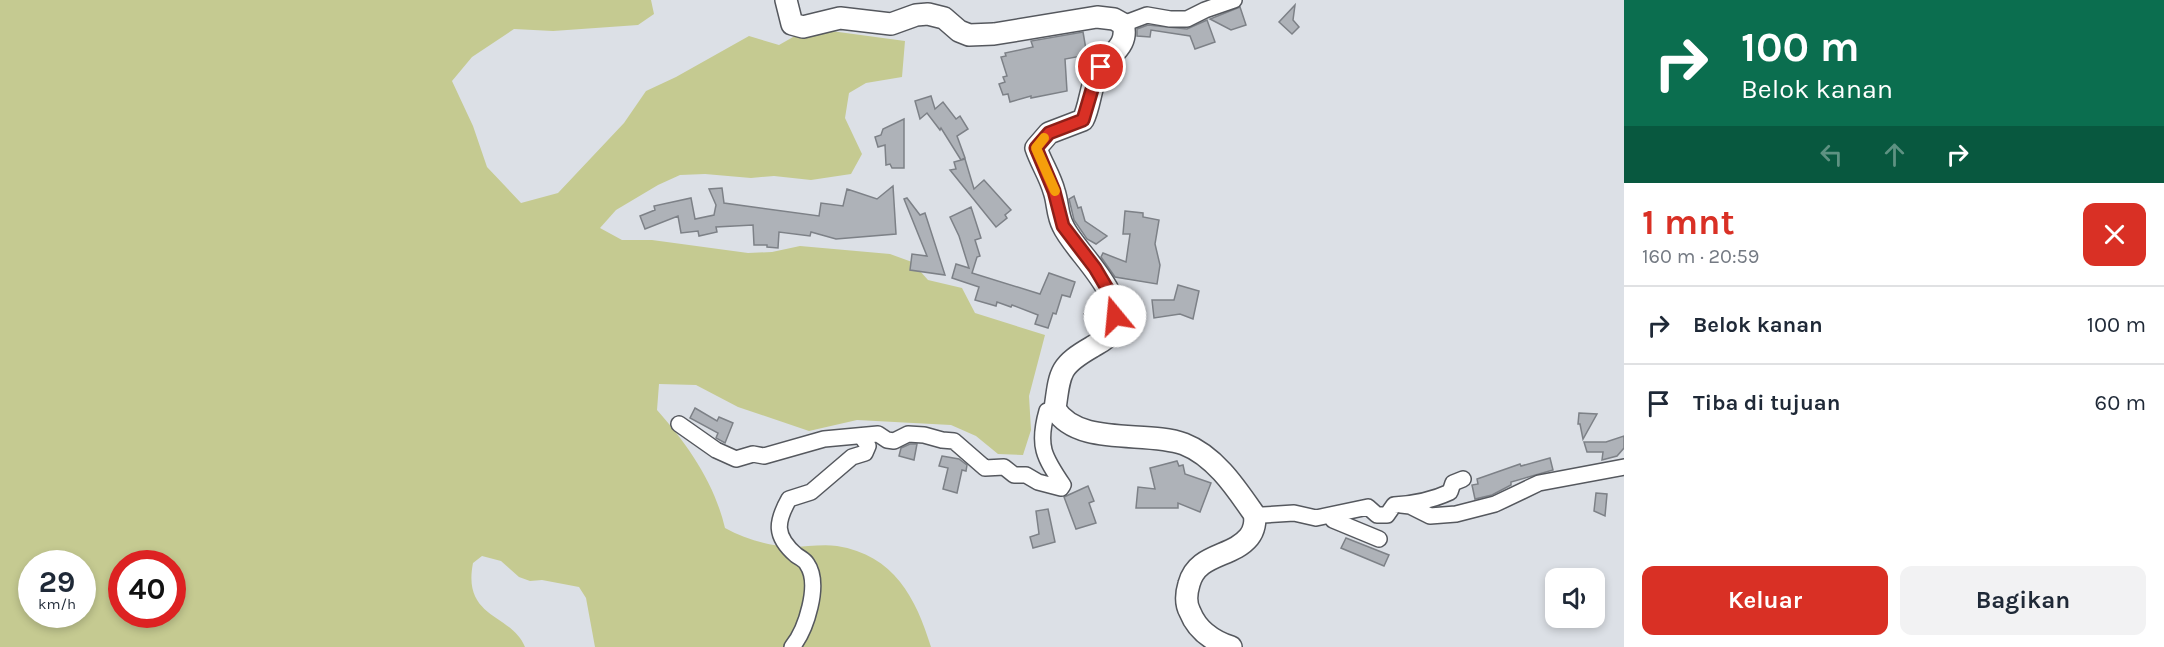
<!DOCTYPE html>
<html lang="id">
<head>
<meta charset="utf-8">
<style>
	body { margin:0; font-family:Karla,sans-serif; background:#f2f2f3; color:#1f2937; height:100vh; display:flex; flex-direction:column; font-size:22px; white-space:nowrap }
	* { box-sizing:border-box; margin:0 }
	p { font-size:20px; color:#747a83 }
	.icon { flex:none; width:33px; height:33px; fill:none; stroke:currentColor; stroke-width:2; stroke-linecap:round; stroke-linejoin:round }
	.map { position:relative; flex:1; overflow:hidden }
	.side { display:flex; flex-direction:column; background:#fff; width:540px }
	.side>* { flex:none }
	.top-card { background:#0b6e4f; color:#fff; overflow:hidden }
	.tools { position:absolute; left:1545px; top:568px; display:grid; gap:12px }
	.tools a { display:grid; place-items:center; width:60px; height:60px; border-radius:12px; background:#fff; box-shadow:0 3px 9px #0003; font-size:30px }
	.speed { position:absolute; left:18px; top:550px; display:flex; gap:12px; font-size:30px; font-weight:700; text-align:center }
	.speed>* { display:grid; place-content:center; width:78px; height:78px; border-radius:50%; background:#fff; box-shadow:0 3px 9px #0003; line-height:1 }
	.speed small { font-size:15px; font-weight:400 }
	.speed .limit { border:9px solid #d22; background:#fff; color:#111 }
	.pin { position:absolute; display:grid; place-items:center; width:51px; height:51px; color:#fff; margin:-26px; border:3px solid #fff; border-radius:50%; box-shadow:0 2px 6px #0007 }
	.me { position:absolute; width:66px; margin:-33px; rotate:343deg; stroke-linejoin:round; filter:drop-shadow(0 0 4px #0008) }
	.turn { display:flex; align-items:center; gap:21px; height:126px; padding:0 18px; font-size:27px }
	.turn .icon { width:78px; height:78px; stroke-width:2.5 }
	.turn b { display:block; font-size:42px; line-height:51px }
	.lanes { display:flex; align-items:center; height:57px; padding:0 18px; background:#0003; justify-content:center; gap:30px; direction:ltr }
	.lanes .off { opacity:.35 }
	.round { display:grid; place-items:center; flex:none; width:63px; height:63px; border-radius:12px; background:#f2f2f3 }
	.head { display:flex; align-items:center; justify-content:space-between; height:102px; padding:0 18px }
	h1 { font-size:36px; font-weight:700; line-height:45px; color:#d93025 }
	.button { display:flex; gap:12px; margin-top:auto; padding:12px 18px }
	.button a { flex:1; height:69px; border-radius:12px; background:#d93025; color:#fff; font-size:24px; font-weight:700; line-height:69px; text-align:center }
	.button a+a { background:#f2f2f3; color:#1f2937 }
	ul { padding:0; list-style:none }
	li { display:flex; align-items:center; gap:18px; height:78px; padding:0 18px; border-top:2px solid #e0e1e3 }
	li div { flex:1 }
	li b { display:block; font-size:22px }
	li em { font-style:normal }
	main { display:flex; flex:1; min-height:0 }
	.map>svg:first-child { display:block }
	.green { fill:#c5ca91; fill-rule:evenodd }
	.building { fill:#aeb2b8; stroke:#7d8187; stroke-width:1.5 }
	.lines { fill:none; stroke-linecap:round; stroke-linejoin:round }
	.street-casing { stroke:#55585e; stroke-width:18 }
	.secondary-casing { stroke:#55585e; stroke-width:24 }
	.street { stroke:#fff; stroke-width:15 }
	.secondary { stroke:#fff; stroke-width:21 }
	.route-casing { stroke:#8d1f18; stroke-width:15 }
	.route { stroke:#d93025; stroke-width:10 }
	.slow { stroke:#f59e0b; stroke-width:10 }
</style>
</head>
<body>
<main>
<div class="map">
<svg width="1624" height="647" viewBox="0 0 1624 647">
	<rect width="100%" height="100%" fill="#dce0e6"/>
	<path class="green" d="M0 0H651L654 14 638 25 553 31 514 29 472 57 452 81 473 126 487 167 521 203 558 193 624 123 646 91 676 77 749 36 779 45 809 28 905 41 902 77 866 83 849 93 845 118 862 154 851 174 811 180 774 176 751 178 705 174 680 175 658 185 616 210 600 228 622 240H652L748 253 772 252 800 246 890 254 912 262 928 280 962 288 975 313 1045 335 1029 396 1031 430 1023 455 998 454 976 436 951 425 857 420 809 431 738 407 696 385 659 384 657 410C688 445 714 482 725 528 745 539 769 546 791 547 806 547 822 544 837 546 894 555 916 598 931 647H595L586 598 579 587 542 580 530 581 519 577 501 561 482 556 473 563C462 619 511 613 525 647H0ZM32 564H82V615H32ZM122 564H172V615H122Z"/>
	<g class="building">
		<path d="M1295 5 1293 20 1299 27 1292 34 1279 22Z"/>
		<path d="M1240 7 1246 25 1231 30 1210 19Z"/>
		<path d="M1207 20 1215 42 1195 49 1190 36 1151 30 1150 37 1137 36V29L1148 25 1187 29Z"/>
		<path d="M1083 32 1087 55 1065 59 1067 91 1031 98V96L1010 102 1008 94 1003 95 999 84 1005 82 1003 77 1007 76 1001 57 1006 56 1005 53 1033 47 1031 41Z"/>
		<path d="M931 96 935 109 943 102 956 119 960 116 968 129 957 136 965 158 961 160 941 128 940 130 927 113 920 119 915 101Z"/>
		<path d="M904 119V168H892L890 164 886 165 885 145 878 147 875 137 881 135 883 129Z"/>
		<path d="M965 159 974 189 984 180 1011 210 1005 215 1007 218 996 227 950 170 956 169 954 162Z"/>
		<path d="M893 186 896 234 836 239 811 232 810 236 779 232 778 248 767 247V245H754L753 225 716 227 717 232 699 236 698 231 681 233 678 216 645 229 640 216 655 210 654 206 691 198 695 219 714 215 716 205 709 189 722 188 724 203 819 216 821 203 843 206 847 189 877 199Z"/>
		<path d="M1074 196 1078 208 1081 207 1085 221 1107 236 1096 244 1087 239 1074 220 1069 199Z"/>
		<path d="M907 198 920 215 925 213 945 275 910 270 912 254 927 256 904 199Z"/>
		<path d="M971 207 981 238 975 240 980 256 977 257 972 273 1040 294 1049 273 1075 282 1070 297 1062 295 1056 314 1053 313 1048 328 1035 324 1038 315 1012 305 1011 307 997 302 996 306 975 300 979 287 952 278 956 264 969 268 959 236 950 217Z"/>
		<path d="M1125 211 1143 213V217L1159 220 1155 244 1160 265 1157 284 1115 277 1101 257 1103 253 1126 262 1130 234H1123Z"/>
		<path d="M1178 285 1199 291 1193 319 1180 314 1154 318 1152 300H1174Z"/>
		<path d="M1097 298 1102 312 1093 322 1084 314Z"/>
		<path d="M695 408 717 421 719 417 733 423 725 443 716 438 718 433 690 418Z"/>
		<path d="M1579 413 1597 414 1583 439 1580 424H1578Z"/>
		<path d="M1624 436V448L1617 456 1602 460 1603 452H1587L1584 442H1606Z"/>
		<path d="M910 444H917L914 460 899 456 901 448Z"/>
		<path d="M942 456 959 459 967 465 966 471 962 470 957 493 943 489 948 468 939 466Z"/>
		<path d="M1550 458 1553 470 1511 482V485L1492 495 1475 499 1472 485 1478 484 1477 479 1520 464 1521 466Z"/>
		<path d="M1177 461 1179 466 1183 465 1185 474 1211 483 1200 512 1178 503V508H1136L1138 487 1155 489 1150 468Z"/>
		<path d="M1088 486 1094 501 1089 503 1096 523 1076 529 1064 497Z"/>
		<path d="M1596 493 1607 494 1605 516 1594 511Z"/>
		<path d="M1048 509 1055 542 1033 548 1030 537 1039 534 1036 511Z"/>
		<path d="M1346 538 1389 555 1384 566 1341 548Z"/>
	</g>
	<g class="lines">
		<defs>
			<g id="street">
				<path d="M1123 24 1147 15 1170 19H1187L1205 10 1234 0"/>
				<path d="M679 424 716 450 736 459 753 454 764 456 824 439 878 434 887 440 894 441 908 434 924 435 942 440 954 441 985 468 1004 467 1014 475H1026L1038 482 1061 488 1063 485C1044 457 1037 446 1047 411L1055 409"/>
				<path d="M1401 505 1410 506 1430 516 1456 514 1495 504 1539 483 1624 467"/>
				<path d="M1331 516 1333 520 1379 539"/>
				<path d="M1255 520 1263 515 1294 513 1316 518 1368 507 1377 515H1387L1394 505C1413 504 1433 500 1450 492L1453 483 1463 479"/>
				<path d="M792 647C806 630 821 584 807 564 805 560 800 558 796 555 774 536 776 522 789 499L811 492 852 457 865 453 868 446 862 437"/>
			</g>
			<path id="secondary" d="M786 0 792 24 803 27 840 18 891 24 916 15 928 14 944 18 959 31 969 35 994 34 1097 17 1114 19 1123 24C1130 48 1106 55 1097 75 1090 89 1090 106 1083 120L1049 133 1036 148C1041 163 1050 176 1054 191 1058 202 1057 215 1063 226 1075 253 1134 299 1110 334 1106 340 1098 343 1092 347 1059 366 1060 372 1055 409 1078 447 1147 430 1184 444 1215 456 1236 488 1254 514 1256 521 1254 531 1249 537 1232 558 1197 553 1189 584 1186 594 1185 603 1190 612 1197 630 1213 641 1231 647"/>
		</defs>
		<use href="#street" class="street-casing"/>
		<use href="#secondary" class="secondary-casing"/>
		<use href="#street" class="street"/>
		<use href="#secondary" class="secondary"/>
	</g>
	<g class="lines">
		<defs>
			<path id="route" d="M1101 67 1096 76 1083 120 1049 133 1036 148 1054 191 1063 226 1095 268 1108 290 1115 316"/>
		</defs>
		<use href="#route" class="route-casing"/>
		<use href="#route" class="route"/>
		<path class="slow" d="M1044 138 1036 148 1055 191"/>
	</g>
</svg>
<div class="tools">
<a><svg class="icon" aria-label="sound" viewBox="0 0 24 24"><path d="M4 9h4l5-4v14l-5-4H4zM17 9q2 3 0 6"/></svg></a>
</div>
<div class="speed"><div>29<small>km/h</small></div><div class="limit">40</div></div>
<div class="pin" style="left:1101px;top:67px;background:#d93025"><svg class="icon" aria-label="arrive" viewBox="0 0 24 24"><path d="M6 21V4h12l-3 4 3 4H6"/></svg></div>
<svg class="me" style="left:1115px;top:316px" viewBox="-20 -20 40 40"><circle r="19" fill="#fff"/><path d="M0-13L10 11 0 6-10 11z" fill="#d93025"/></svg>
</div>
<section class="side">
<div class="top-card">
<div class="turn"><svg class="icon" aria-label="right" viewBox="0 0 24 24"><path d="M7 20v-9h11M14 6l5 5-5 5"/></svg><div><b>100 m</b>Belok kanan</div></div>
<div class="lanes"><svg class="icon off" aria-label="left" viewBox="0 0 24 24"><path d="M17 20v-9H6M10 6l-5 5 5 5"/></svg><svg class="icon off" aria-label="ahead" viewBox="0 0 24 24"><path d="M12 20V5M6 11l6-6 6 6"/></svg><svg class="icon" aria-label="right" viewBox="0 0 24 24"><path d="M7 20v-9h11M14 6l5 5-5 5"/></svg></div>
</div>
<div class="head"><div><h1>1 mnt</h1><p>160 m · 20:59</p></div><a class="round" style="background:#d93025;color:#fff"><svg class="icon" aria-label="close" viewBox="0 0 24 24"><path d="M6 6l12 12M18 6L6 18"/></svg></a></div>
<ul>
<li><svg class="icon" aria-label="right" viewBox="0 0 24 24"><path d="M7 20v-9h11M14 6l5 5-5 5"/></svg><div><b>Belok kanan</b></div><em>100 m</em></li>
<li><svg class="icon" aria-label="arrive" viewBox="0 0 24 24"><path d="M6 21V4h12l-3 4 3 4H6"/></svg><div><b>Tiba di tujuan</b></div><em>60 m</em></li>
</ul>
<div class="button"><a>Keluar</a><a>Bagikan</a></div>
</section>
</main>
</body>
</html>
